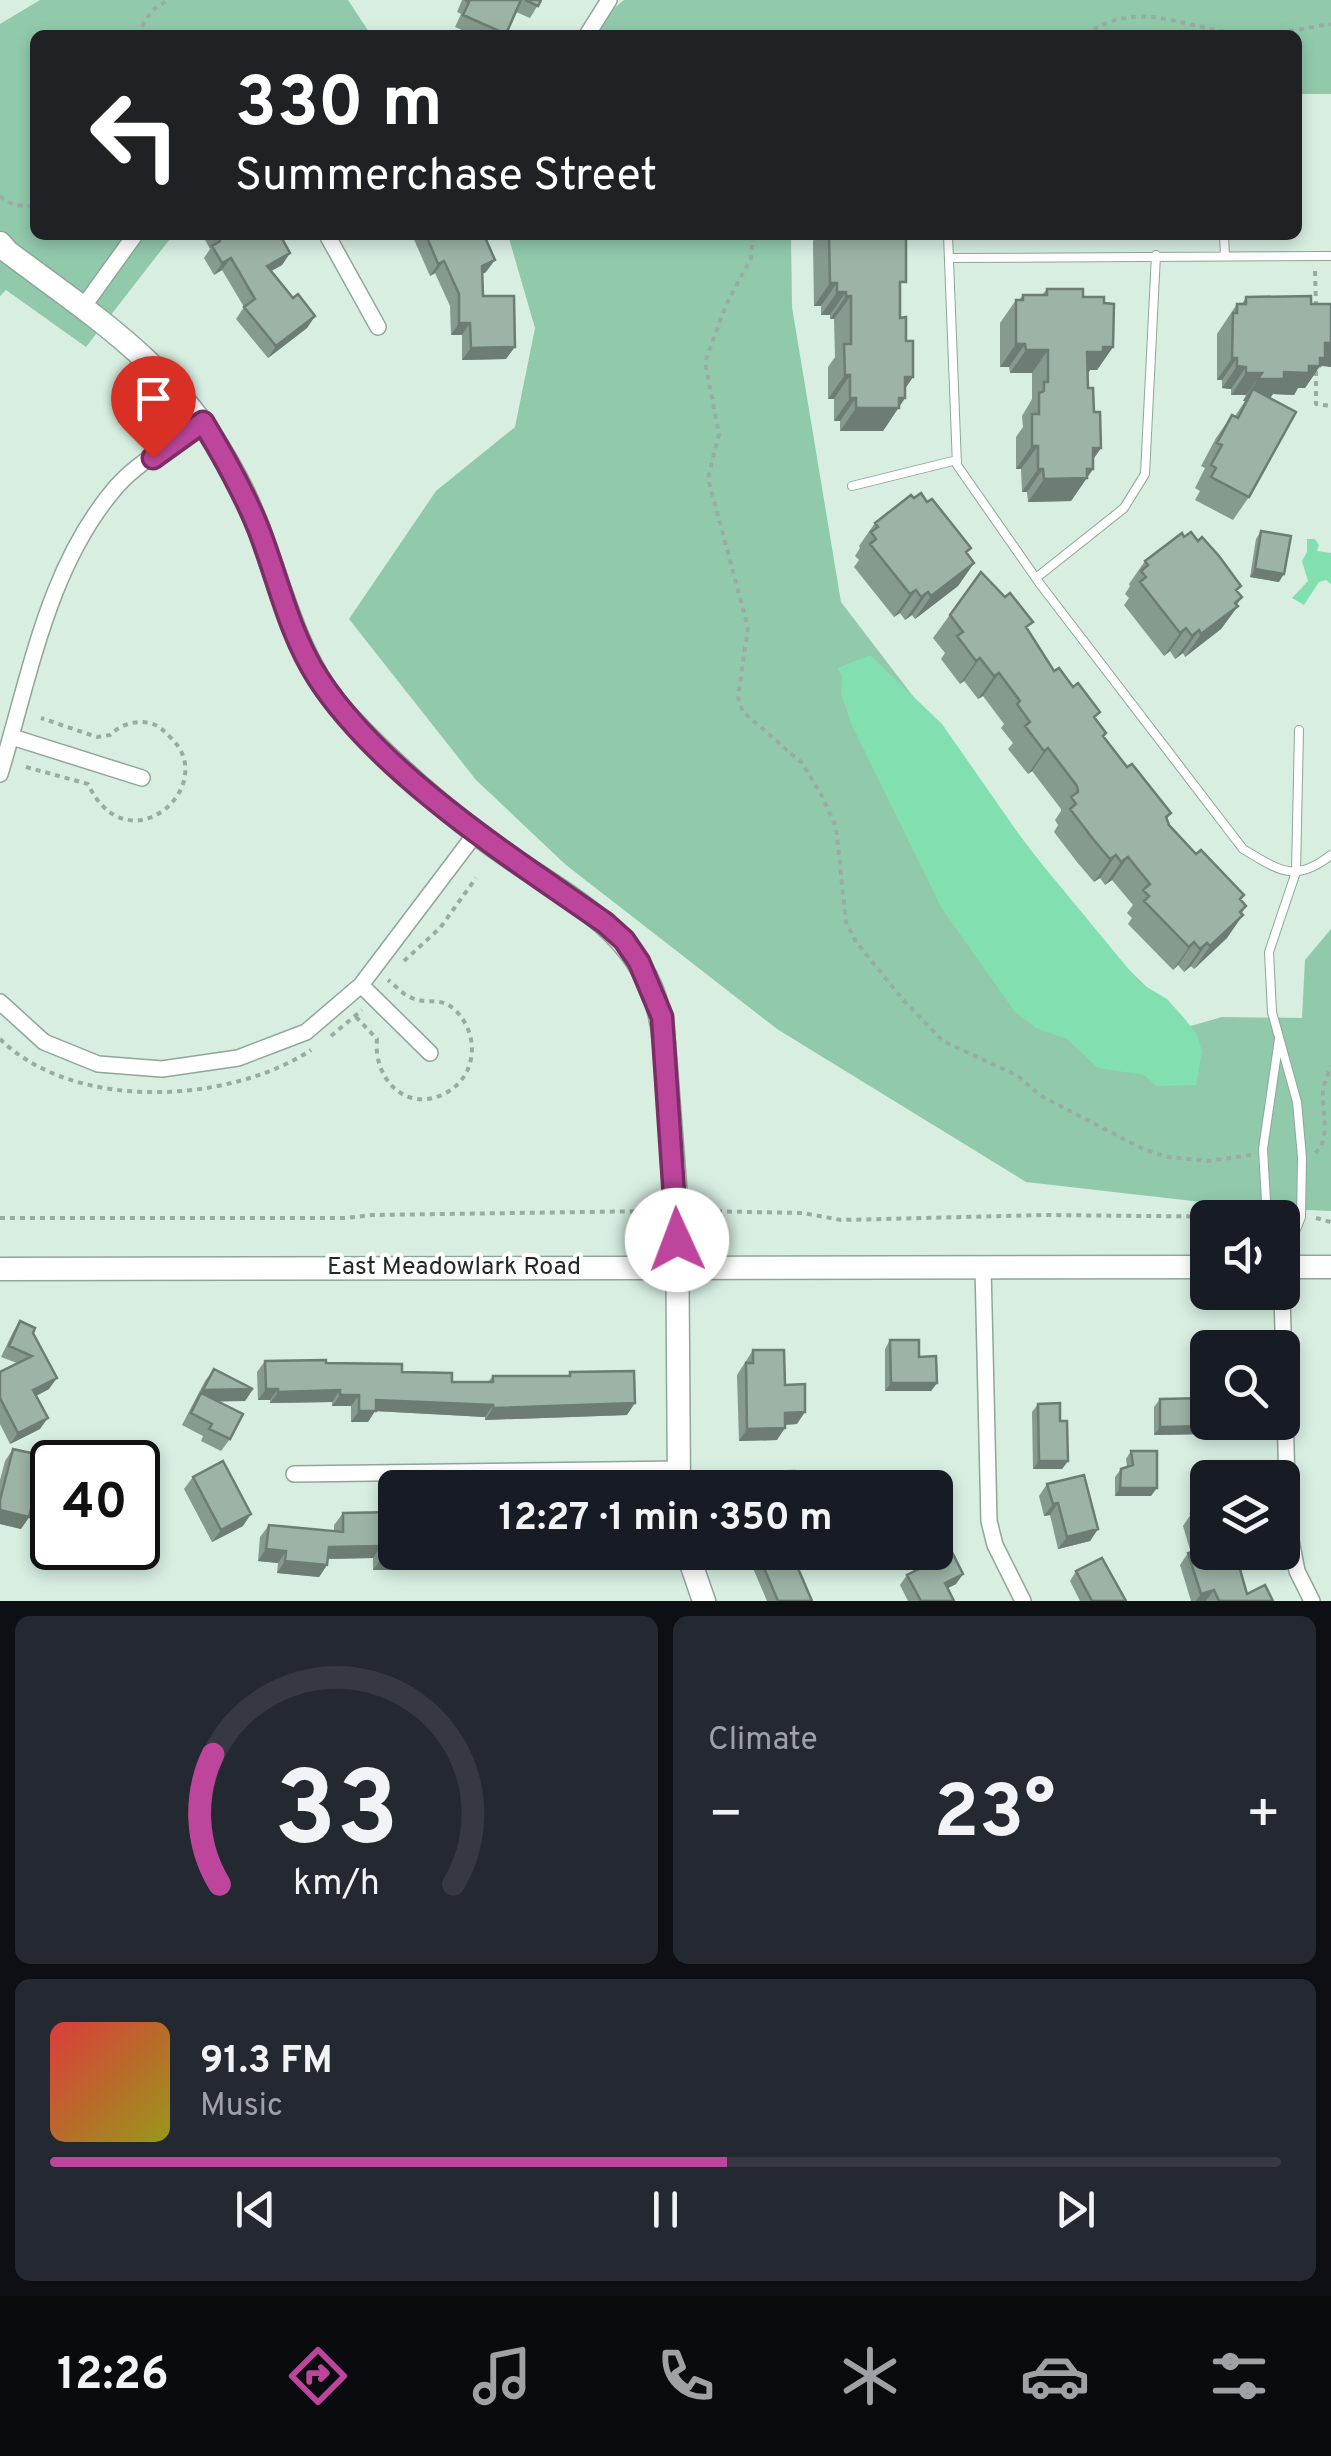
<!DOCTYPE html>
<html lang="en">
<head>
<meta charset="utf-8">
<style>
  :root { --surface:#171b24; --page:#242831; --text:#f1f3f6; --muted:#9ea1a6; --line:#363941; --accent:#bd469c }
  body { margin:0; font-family:Overpass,sans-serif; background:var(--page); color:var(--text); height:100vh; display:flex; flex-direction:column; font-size:38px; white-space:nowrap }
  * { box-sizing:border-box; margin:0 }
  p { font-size:32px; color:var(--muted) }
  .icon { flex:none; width:55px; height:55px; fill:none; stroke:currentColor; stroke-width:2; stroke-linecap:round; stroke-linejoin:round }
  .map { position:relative; height:1601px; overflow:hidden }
  .details { display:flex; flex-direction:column; gap:15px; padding:15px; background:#0d0f14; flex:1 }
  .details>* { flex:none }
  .top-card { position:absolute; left:30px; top:30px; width:1272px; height:210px; border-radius:15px; box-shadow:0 5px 15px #0003; background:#202124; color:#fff; overflow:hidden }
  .tools { position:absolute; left:1190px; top:1200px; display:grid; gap:20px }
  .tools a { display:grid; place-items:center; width:110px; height:110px; border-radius:15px; background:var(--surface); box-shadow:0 5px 15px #0003; font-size:50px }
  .speed { position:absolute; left:30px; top:1440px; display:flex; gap:20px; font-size:50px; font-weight:700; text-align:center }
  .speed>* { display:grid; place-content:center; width:130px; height:130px; border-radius:50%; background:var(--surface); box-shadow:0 5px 15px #0003; line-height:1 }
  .speed .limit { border:5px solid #111; border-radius:15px; background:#fff; color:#111 }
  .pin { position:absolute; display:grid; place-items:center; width:85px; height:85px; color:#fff; margin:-102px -42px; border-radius:50% 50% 50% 0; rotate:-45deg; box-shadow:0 0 10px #0007 }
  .pin .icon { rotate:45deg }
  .me { position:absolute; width:110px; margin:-55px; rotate:358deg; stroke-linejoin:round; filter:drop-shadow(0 0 8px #0008) }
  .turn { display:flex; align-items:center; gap:35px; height:210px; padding:0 40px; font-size:45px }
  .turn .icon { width:130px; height:130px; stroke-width:2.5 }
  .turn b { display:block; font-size:70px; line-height:85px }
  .big { font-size:75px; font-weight:700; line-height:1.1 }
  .details .widget { flex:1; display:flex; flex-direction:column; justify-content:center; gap:15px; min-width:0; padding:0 35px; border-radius:15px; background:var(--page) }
  .details .dial { align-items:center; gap:0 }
  .dial svg { height:260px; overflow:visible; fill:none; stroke:var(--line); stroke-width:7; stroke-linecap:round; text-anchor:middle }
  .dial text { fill:var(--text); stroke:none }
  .song { display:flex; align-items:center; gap:30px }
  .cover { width:120px; height:120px; border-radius:15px; background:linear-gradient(135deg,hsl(0 70% 55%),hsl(60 70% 35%)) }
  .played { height:10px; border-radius:5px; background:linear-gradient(90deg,var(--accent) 55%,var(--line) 55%) }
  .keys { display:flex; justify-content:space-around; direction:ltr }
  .heat { display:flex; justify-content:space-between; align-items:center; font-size:55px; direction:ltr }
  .details .tiles { flex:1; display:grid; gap:15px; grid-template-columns:1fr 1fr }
  .widget:last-child { grid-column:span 2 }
  .trip { position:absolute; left:378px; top:1470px; width:575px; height:100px; border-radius:15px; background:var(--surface); box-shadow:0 5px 15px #0003; font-weight:700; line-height:100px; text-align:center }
  .tab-bar { display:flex; height:160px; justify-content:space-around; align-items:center; background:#090b0e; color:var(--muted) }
  .tab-bar .icon { width:70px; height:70px }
  .tab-bar .active { color:var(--accent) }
  .tab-bar b { font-size:45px; color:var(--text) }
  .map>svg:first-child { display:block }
</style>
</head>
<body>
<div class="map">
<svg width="1331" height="1601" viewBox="0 0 1331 1601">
  <rect width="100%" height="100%" fill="#d7eee1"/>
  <!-- green -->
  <path fill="#91c9ab" d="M40 0H348L371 35H35V235H173L86 347 6 290 0 296V24Z
    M624 0H1331V94H1298V35H582Z
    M508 235H791L792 307 841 602 1101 942 1187 1027 1222 1017 1302 1018 1305 960 1331 929V1211L1254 1208 1026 1182 777 1029 566 865 476 780 349 619 436 491 515 427 535 328Z"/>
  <!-- water -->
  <path fill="#82e0b0" d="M1307 539H1315L1319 545 1317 551 1331 553V584L1326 580 1319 582 1304 605 1292 598 1308 581 1302 561 1307 552Z
    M870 655 942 724 1027 846 1140 983 1167 999 1184 1018 1196 1033 1202 1051 1196 1085 1157 1086 1144 1075 1098 1068 1067 1039 1036 1028 1015 1012 941 907 851 723 841 693 842 677 838 668Z"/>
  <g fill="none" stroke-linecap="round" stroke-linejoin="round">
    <!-- lane casing -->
    <g stroke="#8fa699" stroke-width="10">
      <path id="lane" d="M948 235 957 465 1040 584 1243 849C1279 870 1294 884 1331 855
        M1224 235 1225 256
        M949 258 1331 256
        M852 486 957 460
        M1036 578 1124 508 1145 474 1156 255
        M1267 1218 1263 1149 1279 1039
        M1282 1265 1301 1217 1302 1157 1297 1102 1272 1012 1269 952 1296 872 1299 730"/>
    </g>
    <!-- street casing -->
    <g stroke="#8fa699" stroke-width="18">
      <path id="street" d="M587 35 609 0
        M327 235 378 327
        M83 307 135 235
        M12 737 142 778
        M0 774C30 676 48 565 117 486 140 460 176 442 203 422
        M361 985 430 1053
        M0 1002 44 1042 98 1064 162 1069 238 1058 306 1032 361 985 476 833
        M983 1267 989 1521 995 1545 1023 1601
        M1282 1292 1288 1525 1297 1571 1312 1601
        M294 1474 679 1469"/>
    </g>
    <!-- secondary casing -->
    <g stroke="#8fa699" stroke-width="25">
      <path id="secondary" d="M0 243 8 252C102 322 179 370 236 478 278 556 285 650 347 716 386 758 431 798 476 833 557 897 655 925 664 1043L677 1211 679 1488
        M1282 1267H1331
        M0 1269 1208 1267
        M687 1552 704 1601"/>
    </g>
    <!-- path -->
    <path stroke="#9aaca1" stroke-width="4" stroke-dasharray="5 5" stroke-linecap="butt" d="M137 35 151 11 168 0
      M1085 35C1134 0 1176 24 1231 33 1262 38 1300 29 1331 24
      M0 196C8 205 24 207 35 206
      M753 235 751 258 726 305 705 362 719 434 708 478 748 628 738 697 743 712 802 763 821 794 836 827 846 922 856 942 904 1001 943 1041 1018 1076 1041 1096 1143 1149 1168 1157 1208 1161 1251 1155
      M1315 271 1316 306
      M1316 371V404L1331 406
      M26 767 88 784C128 869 221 785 171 738 165 732 161 727 153 724 138 719 121 724 110 735L97 737 41 718
      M404 961 440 928 476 878
      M356 1017 377 1039C373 1078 405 1113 444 1094 478 1077 480 1034 455 1010 441 996 428 1005 412 998 403 995 395 985 388 980
      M331 1036 362 1010
      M0 1039C74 1112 229 1104 311 1050
      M1315 1153C1331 1139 1322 1112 1323 1091 1324 1083 1328 1074 1331 1066
      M697 1211 803 1213 841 1220 1046 1215 1252 1217
      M0 1218H346L372 1215 658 1211
      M1316 1218 1331 1222"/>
    <!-- lane -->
    <use href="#lane" stroke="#fff" stroke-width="8"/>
    <!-- street -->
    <use href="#street" stroke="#fff" stroke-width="15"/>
    <!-- secondary -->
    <use href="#secondary" stroke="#fff" stroke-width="22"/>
  </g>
  <!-- wall -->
  <path fill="#869a8e" d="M462 0H541L530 18 516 12 505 35H473L455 27 461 14 457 12Z
    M206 235H280L290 253 282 265 271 271 293 298 315 316 307 328 268 358 236 319 244 307 222 270 214 275 204 258 210 249 204 238Z
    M380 235H484L486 272 482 274 483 296 506 359 462 360V335H451L450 306 435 273 430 276 412 235 381 240Z
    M817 235H906L900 291V318L913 377 905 389V398L883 431H840V421H834V399H828V367L835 357 834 319H830V315H821V306H814L813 241Z
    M1047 289 1104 303 1113 347 1097 370H1090L1088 374V388L1101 448 1093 459V469L1071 501 1028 502 1027 492H1022L1021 469H1016V437L1023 427 1022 416 1032 399V373H1010L1009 367H1000V323L1016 300H1019L1023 295H1042Z
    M1246 297 1311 304 1331 367 1320 366 1305 388H1298L1294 395 1273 394 1270 398 1249 497 1233 520 1195 500 1200 491 1195 488 1205 468 1201 466 1216 438 1232 415 1235 416 1245 401H1243L1246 395H1231V389L1222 388V380H1217V334L1237 304H1242Z
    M914 498 927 502 971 548 967 553 974 563 958 586 915 619 912 615 905 620 900 613 894 617 854 567 859 560 855 556 860 548 859 546 875 523Z
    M1261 531 1279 582 1250 577 1256 539Z
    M1145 561 1237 591 1242 597 1236 605 1238 606 1221 629 1185 657 1183 653 1175 659 1170 651 1164 656 1124 605 1129 598 1125 594 1130 586 1129 584Z
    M981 572 1027 629 1054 671 1100 712 1095 718 1106 733 1104 737 1127 767 1171 813 1167 819 1169 825 1246 906 1227 938 1194 969 1191 966 1184 972 1178 965 1173 970 1128 924 1132 918 1127 913 1133 905 1112 880 1105 885 1100 878 1094 882 1077 862 1054 832 1058 825 1055 820 1061 811V809L1032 771 1028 774 1008 749 1013 743 1001 728 1004 724 983 696 978 699 964 681 960 684 941 659 945 653 933 638Z
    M20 1321 33 1333 49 1389 36 1396 40 1429 10 1444 0 1424V1372L17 1363 1 1357 13 1332Z
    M890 1340 919 1357 937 1383 931 1391H885V1349Z
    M753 1350 785 1385 797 1424 785 1425 777 1440 739 1441 737 1375Z
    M265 1361 326 1363 402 1372 452 1382H488L493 1376H568L570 1372 627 1415 485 1420V1417L375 1411 368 1422H351V1406H332V1402L270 1403V1400H258L257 1372Z
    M214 1369 253 1389 245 1401H217L230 1439 221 1451 201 1441 203 1436 182 1425 205 1381Z
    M1160 1399 1214 1426 1208 1434 1154 1435V1407Z
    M1038 1404 1060 1421 1068 1461 1062 1469H1033L1032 1412Z
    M13 1449 35 1477 29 1517 21 1529 0 1524V1480L5 1461Z
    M1131 1451 1151 1496H1115V1477L1121 1469 1127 1467 1126 1459Z
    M761 1472 795 1488H753V1484Z
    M193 1477 243 1526 212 1542 184 1489Z
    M1047 1484 1098 1529 1090 1541 1058 1549 1050 1515 1044 1516 1039 1496Z
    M343 1513 395 1552H627L620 1562 560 1563V1558L456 1555 449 1566H431V1553L405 1554V1558L396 1570H373V1558L328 1559 327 1565 319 1577 277 1573 278 1563 258 1561 260 1537 269 1525 334 1531V1525Z
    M1191 1514 1242 1570 1240 1571 1247 1594 1273 1601H1191L1180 1565 1188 1553H1191L1183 1526Z
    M759 1556 812 1601H767L752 1566Z
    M1076 1571 1126 1601H1080L1070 1581Z
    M963 1574 956 1584 948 1588 954 1601H908L900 1585 907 1575Z"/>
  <!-- shaded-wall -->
  <path fill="#6d7d74" d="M384 235H412L381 240Z
    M290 253 282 265 259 278 267 266Z
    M231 258 222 270 214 275 222 263Z
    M495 260 486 272 473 278 482 266Z
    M444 261 435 273 430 276 438 264Z
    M830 283H837L821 306H814Z
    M837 292H846L830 315H821Z
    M846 296H851L834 319H830Z
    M315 316 307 328 268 358 276 346Z
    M459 323H470L462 335H451Z
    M1325 343H1331V367L1319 365 1320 366 1305 388H1298L1294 395 1273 394 1268 401 1253 389 1245 401H1243L1258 379Z
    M1016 344H1025L1009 367H1000Z
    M515 347 506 359 462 360 471 348Z
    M1103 347H1113L1097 370H1090L1087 375V352Z
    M1026 350H1048L1032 373H1010Z
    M1232 358H1237L1222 380H1217Z
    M1237 366 1246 367 1231 389 1222 388Z
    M1246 373H1262L1246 395H1231Z
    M845 375H850L834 399H828Z
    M905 377H913L897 400Z
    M850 398H856L840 421H834Z
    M899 398H905L883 431H840L856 408Z
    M1032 446H1038L1021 469H1016Z
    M1093 448H1101L1085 471Z
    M1038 469H1043L1027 492H1022Z
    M1087 469H1093L1071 501 1028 502 1044 479Z
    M974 563 958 586 915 619 931 596Z
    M1255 569 1284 574 1279 582 1250 577Z
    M916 590 900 613 894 617 910 594Z
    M928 592 912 615 905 620 921 597Z
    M1242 597 1233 610 1238 606 1221 629 1185 657 1201 634Z
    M1186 628 1170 651 1164 656 1180 633Z
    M1199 630 1183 653 1175 659 1192 636Z
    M980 658 964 681 960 684 976 661Z
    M999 673 983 696 978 699 994 676Z
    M1048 748 1032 771 1028 774 1044 751Z
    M1116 855 1100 878 1094 882 1110 859Z
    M1128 857 1112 880 1105 885 1121 862Z
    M1246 906 1232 925 1243 915 1227 938 1194 969 1210 946Z
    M1194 942 1178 965 1173 970 1189 947Z
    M1207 943 1191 966 1184 972 1200 949Z
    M57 1378 49 1389 26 1401 33 1390Z
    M891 1383H937L931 1391H885Z
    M253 1389 245 1401 197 1402 201 1393 194 1402 203 1390Z
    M266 1389H278L270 1400H258Z
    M340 1390 332 1402 270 1403 278 1392Z
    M340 1395H359L351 1406H332Z
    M376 1400 493 1405 485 1417 375 1411 368 1422H351L359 1411Z
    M635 1403 627 1415 485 1420 493 1408Z
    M805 1412 797 1424 776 1425 785 1413Z
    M48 1418 40 1429 10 1444 18 1433Z
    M1214 1426 1208 1434 1154 1435 1160 1427Z
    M785 1428 777 1440 739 1441 747 1429Z
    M1039 1461H1068L1062 1469H1033Z
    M1120 1488H1157L1151 1496H1115Z
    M1058 1503 1050 1515 1044 1516 1053 1504Z
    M0 1510 29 1517 21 1529 0 1524Z
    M251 1514 243 1526 212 1542 221 1530Z
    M1098 1529 1090 1541 1058 1549 1067 1537Z
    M944 1534 938 1543H935V1535Z
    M381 1546 373 1558 321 1559 329 1547Z
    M266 1549 286 1551 278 1563 258 1561Z
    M450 1552H564L560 1558 456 1555 449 1566H431L440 1554Z
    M568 1552H627L620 1562 560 1563Z
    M382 1558H405L396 1570H373Z
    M1251 1558 1242 1570 1229 1574 1238 1562Z
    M285 1561 327 1565 319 1577 277 1573Z
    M963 1574 956 1584 938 1593 945 1583Z
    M1214 1590 1206 1601H1196L1201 1594Z"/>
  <!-- building -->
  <path fill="#9cb3a5" stroke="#6d7d74" stroke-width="2.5" d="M465 0H521L506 34 463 15 469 2Z
    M525 0H541L538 6Z
    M217 235H280L290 253 267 266 293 298 298 294 315 316 276 346 244 307 255 299 231 258 222 263 212 246 220 241Z
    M426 235H484L495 260 482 266 483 296H514L515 347 471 348 470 323H459V294L444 261 438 264Z
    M829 235H906V282H900V318L906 317V341H913V377H905V398H899V408H856V398H850V375H845L844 344H851V296H846V292H837V283H830Z
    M1047 289H1083V297H1104V303L1114 304 1113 347H1103V352H1087L1088 388H1093L1094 412H1100L1101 448H1093V469H1087V478L1044 479 1043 469H1038V446H1032V414H1039V393L1044 391V382H1048V350H1026L1025 344H1016V300H1023V295H1047Z
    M1311 296V304H1331V343H1325V358H1320V366H1309V373L1284 372V379H1258L1262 373H1246V367L1237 366V358H1232L1233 313H1237V304H1246V297Z
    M1253 389 1296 412 1249 497 1211 477 1216 468 1211 465 1222 445 1217 443 1232 415 1238 418Z
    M921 493 927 502 932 499 948 519 971 548 966 552 974 563 931 596 928 592 921 597 916 590 910 594 870 544 876 539 871 532 878 527 875 523 911 495 914 498Z
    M1261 531 1291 536 1284 574 1255 569Z
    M1191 532 1198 541 1202 537 1219 556 1241 586 1236 590 1242 597 1235 603 1238 606 1201 634 1199 630 1192 636 1186 628 1180 633 1140 582 1146 577 1141 571 1148 565 1145 561 1182 533 1184 537Z
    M981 572 1005 597 1010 593 1033 622 1026 627 1054 671 1059 668 1073 687 1078 683 1100 712 1094 717 1106 733 1103 736 1127 767 1132 764 1171 813 1166 817 1169 825 1196 854 1201 850 1244 895 1240 899 1246 906 1240 912 1243 915 1210 946 1207 943 1200 949 1194 942 1189 947 1144 901 1149 896 1143 890 1150 884 1128 857 1121 862 1116 855 1110 859 1093 839 1070 809 1076 804 1071 797 1078 792 1077 786 1048 748 1044 751 1025 726 1030 722 1017 704 1020 701 999 673 994 676 980 658 976 661 957 636 963 632 950 615Z
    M20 1321 35 1328 33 1333 57 1378 33 1390 48 1418 18 1433 0 1398V1372L32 1356 9 1346Z
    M890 1340H919V1357L936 1356 937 1383H891Z
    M753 1350H784L785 1385 805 1384V1412L785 1413V1428L747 1429 746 1363H753Z
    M326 1360V1363L402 1364V1372L452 1373V1382H493V1376H570V1372L634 1371 635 1403 493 1408V1405L376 1400V1411H359V1395H340V1390L278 1392V1389H266L265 1361Z
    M214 1369 253 1389 203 1390Z
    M201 1393 243 1414 230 1439 209 1429 212 1424 191 1413Z
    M1208 1398V1422H1213L1214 1426 1160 1427V1399Z
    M1060 1403V1421H1067L1068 1461H1039L1038 1404Z
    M13 1449 40 1455 35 1477 39 1478 29 1517 0 1510V1500Z
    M1131 1451H1157V1488H1120L1121 1469 1133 1465Z
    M223 1461 251 1514 221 1530 193 1477Z
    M794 1471 795 1488H761V1472Z
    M1084 1475 1098 1529 1067 1537 1058 1503 1053 1504 1047 1484Z
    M938 1478 944 1534 935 1535V1488H916L915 1480Z
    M1208 1509V1552H1249L1251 1558 1238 1562 1247 1594 1265 1585 1273 1601H1219L1214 1590 1201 1594 1188 1553 1202 1549 1191 1514Z
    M395 1512V1552H405V1558H382L381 1546 329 1547 327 1565 285 1561 286 1551 266 1549 269 1525 343 1532V1513Z
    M766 1552H791L812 1601H778L759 1556Z
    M952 1552 963 1574 945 1583 954 1601H921L907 1575Z
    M1102 1558 1126 1601H1092L1076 1571Z"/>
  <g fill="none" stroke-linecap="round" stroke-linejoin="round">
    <!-- route casing -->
    <g stroke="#7b2e65" stroke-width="25">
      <path id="route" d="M153 458 203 422C224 457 244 492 259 530 278 579 289 633 318 678 381 775 511 857 605 923L624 940 639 962 662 1017 677 1240"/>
    </g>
    <!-- route -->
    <use href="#route" stroke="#bd469c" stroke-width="18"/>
  </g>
  <g text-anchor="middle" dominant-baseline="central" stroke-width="8" stroke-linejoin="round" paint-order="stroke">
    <!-- street labels -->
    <g font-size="25" fill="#212a25" stroke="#fff">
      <text x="454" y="1268">East Meadowlark Road</text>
    </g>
  </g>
</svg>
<div class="tools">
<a><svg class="icon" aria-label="sound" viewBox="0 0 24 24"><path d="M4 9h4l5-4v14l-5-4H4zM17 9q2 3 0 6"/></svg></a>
<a><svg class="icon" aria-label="search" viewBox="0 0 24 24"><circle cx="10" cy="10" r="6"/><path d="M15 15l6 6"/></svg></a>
<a><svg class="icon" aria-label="layers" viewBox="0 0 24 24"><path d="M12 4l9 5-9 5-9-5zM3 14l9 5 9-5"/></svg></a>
</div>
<div class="speed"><div class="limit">40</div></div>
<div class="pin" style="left:153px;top:458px;background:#d93025"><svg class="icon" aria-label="arrive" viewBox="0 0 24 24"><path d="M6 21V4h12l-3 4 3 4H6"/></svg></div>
<svg class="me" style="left:677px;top:1240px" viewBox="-20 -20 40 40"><circle r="19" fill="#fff"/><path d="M0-13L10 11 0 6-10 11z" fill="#bd469c"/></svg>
<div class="trip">12:27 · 1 min · 350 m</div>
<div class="top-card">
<div class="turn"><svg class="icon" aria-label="left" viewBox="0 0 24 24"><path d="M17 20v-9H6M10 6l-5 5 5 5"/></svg><div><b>330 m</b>Summerchase Street</div></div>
</div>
</div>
<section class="details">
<div class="tiles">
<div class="widget dial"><svg viewBox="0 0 100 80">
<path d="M14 69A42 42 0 1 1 86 69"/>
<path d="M14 69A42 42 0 0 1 12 29" stroke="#bd469c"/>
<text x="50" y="56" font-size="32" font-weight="700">33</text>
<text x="50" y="72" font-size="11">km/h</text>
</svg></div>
<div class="widget"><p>Climate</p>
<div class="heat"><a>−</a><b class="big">23°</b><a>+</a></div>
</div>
<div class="widget">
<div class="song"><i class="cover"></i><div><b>91.3 FM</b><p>Music</p></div></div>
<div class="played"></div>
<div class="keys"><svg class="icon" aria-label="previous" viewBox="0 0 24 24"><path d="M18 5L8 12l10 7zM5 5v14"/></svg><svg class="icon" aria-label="pause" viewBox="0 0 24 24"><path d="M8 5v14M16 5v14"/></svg><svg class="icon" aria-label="next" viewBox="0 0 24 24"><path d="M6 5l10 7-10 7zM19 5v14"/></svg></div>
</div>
</div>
</section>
<nav class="tab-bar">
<b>12:26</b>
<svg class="icon active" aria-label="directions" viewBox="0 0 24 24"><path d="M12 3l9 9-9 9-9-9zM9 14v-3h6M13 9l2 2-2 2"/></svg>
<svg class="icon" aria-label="music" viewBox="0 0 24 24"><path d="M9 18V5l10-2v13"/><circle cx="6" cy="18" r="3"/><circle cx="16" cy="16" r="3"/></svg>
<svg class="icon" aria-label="phone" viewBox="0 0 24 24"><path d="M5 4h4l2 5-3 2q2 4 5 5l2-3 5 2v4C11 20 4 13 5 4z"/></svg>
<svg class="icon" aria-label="climate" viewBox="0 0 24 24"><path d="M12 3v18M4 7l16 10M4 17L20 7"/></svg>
<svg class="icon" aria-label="car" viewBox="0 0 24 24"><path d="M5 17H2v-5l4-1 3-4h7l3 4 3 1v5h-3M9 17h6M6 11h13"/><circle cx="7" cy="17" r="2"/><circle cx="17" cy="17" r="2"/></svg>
<svg class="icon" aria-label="filters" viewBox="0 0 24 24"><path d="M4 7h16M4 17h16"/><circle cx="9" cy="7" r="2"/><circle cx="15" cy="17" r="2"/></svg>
</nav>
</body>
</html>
